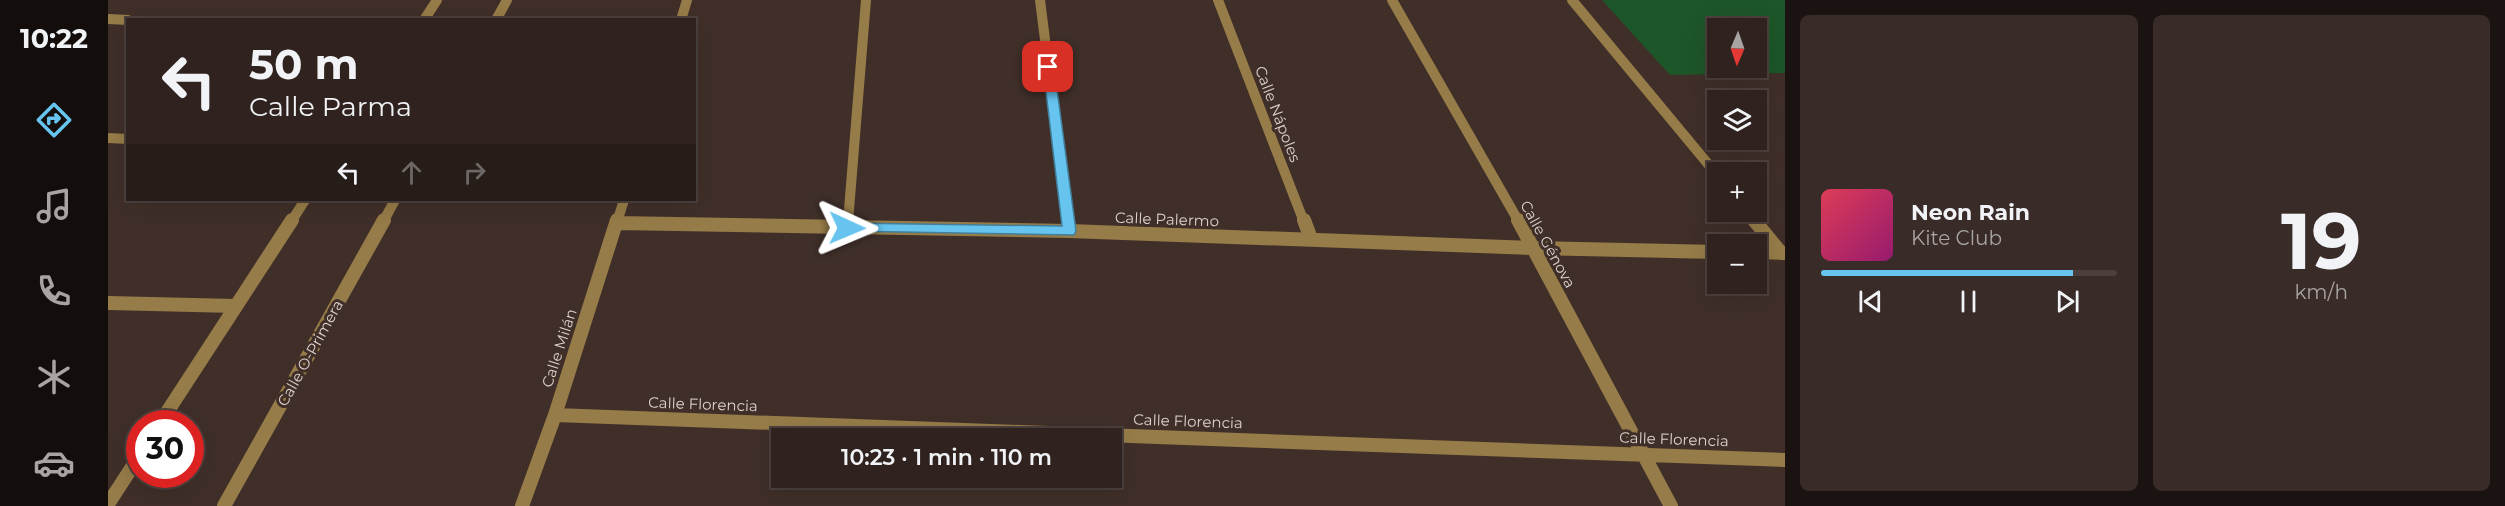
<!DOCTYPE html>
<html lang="es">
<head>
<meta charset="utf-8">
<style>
  :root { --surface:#30231f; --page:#382b28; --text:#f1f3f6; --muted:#a8a4a4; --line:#4b403d; --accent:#66c4ef }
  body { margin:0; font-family:Montserrat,sans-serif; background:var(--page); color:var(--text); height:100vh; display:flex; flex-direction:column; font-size:22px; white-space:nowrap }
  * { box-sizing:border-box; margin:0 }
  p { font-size:20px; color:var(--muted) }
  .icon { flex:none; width:33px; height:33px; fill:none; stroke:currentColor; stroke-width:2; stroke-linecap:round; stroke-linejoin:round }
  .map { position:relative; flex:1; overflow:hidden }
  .panel { display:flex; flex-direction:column; gap:15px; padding:15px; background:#1a1311; width:720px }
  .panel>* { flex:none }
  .guide { position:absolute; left:18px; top:18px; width:570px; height:183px; border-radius:0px; box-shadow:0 6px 24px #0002,0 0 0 2px var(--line); background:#30231f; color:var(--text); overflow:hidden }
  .needle { width:39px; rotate:182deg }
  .buttons { position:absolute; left:1599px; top:18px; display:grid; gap:12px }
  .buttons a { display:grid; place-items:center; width:60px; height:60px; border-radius:0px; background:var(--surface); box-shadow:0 6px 24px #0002,0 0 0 2px var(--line); font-size:30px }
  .speed { position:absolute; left:18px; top:410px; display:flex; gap:12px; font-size:30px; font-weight:700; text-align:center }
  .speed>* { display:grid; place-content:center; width:78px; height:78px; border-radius:50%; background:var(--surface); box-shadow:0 6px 24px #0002,0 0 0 2px var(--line); line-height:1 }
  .speed .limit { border:9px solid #d22; background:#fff; color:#111 }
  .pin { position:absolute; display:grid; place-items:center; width:51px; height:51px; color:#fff; margin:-26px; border-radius:12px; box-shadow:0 3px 9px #0006 }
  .me { position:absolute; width:66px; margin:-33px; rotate:91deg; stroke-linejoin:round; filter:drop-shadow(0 0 4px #0008) }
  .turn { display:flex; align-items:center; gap:21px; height:126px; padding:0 24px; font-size:27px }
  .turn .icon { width:78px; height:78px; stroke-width:2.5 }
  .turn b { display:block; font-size:42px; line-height:51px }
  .lanes { display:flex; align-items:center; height:57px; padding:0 24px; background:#0003; justify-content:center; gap:30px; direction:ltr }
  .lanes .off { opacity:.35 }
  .panel .widget { flex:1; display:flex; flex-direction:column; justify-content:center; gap:9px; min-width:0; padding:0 21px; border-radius:9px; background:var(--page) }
  .panel .dial { align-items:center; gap:0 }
  .dial b { font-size:78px; line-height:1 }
  .song { display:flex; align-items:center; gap:18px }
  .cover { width:72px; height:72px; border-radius:9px; background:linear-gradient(135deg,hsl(350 70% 55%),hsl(320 70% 35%)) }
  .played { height:6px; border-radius:3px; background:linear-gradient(90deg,var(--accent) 85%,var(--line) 85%) }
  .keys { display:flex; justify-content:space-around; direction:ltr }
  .panel .tiles { flex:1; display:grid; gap:15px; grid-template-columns:repeat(2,1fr) }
  .trip { position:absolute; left:663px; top:428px; width:351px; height:60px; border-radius:0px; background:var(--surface); box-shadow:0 6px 24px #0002,0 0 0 2px var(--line); font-weight:600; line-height:60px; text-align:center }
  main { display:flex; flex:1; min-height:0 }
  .tab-bar { display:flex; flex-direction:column; width:108px; justify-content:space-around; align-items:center; background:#130e0c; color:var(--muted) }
  .tab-bar .icon { width:42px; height:42px }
  .tab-bar .active { color:var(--accent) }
  .tab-bar b { font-size:27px; color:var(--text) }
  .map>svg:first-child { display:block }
</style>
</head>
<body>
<main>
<nav class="tab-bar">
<b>10:22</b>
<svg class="icon active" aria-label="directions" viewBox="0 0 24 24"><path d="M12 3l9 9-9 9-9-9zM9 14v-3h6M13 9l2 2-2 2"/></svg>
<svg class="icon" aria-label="music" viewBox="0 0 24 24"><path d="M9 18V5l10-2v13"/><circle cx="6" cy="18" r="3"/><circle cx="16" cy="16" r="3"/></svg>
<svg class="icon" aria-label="phone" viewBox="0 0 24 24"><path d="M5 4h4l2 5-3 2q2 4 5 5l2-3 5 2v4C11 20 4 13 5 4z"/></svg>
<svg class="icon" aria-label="climate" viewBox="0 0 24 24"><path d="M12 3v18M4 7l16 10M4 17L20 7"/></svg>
<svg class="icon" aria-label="car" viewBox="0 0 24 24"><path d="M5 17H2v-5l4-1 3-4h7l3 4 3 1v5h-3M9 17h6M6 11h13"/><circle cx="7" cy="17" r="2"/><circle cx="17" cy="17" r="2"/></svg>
</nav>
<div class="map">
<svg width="1677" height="506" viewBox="0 0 1677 506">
  <rect width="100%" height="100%" fill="#402f29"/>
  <!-- green -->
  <path fill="#1d5628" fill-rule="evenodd" d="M1494 0H1677V73L1562 75ZM1610 28H1648V68H1610Z"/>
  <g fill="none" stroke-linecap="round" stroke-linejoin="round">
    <!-- minor-far1 -->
    <path stroke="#967c48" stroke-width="10" d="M932 0 960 222
      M1110 0 1196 222
      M1284 0 1411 222
      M1464 0 1610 176
      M0 19 20 20
      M573 20 579 0
      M0 138 20 139
      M1639 212 1647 222
      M509 222 516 200
      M740 222 758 0"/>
    <!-- minor -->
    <path stroke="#967c48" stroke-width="14" d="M960 220 961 231
      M1196 220 1203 239
      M1410 220 1563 506
      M1646 220 1673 253
      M508 223 961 231 1426 248 1610 252
      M739 228 740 220
      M1648 252 1676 253
      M0 303 128 306
      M447 415 1677 460
      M414 506 447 415 509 220"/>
    <!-- tertiary-far1 -->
    <path stroke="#967c48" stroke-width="10" d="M316 20 329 0
      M388 20 399 0
      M183 222 197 200
      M275 222 287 200"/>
    <!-- tertiary -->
    <path stroke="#967c48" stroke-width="14" d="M52 423 184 220
      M0 504 32 455
      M116 506 276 220"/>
  </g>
  <!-- route -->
  <path fill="#66c4ef" stroke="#427f9b" stroke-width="1.5" d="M940 64 946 67 968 231 966 235 735 231 733 228 735 224 739 223 954 226 935 67Z"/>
  <g text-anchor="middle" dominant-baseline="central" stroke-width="6" stroke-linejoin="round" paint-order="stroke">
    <!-- street labels -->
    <g font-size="15" fill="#dbd0cc" stroke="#402f29">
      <text transform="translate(1170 114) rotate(69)">Calle Nápoles</text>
      <text transform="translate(1059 219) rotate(2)">Calle Palermo</text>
      <text transform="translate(1440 244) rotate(61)">Calle Génova</text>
      <text transform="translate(451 348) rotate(-72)">Calle Milán</text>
      <text transform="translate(202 353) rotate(-61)">Calle O-Primera</text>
      <text transform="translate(595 404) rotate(2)">Calle Florencia</text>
      <text transform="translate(1080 421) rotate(2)">Calle Florencia</text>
      <text transform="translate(1566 439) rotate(2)">Calle Florencia</text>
    </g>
  </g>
</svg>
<div class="buttons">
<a><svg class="needle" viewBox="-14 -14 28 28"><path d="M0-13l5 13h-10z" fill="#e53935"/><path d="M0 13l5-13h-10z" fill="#a8a4a4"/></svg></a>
<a><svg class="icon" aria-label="layers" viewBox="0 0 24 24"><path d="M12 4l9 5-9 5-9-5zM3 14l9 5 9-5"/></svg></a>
<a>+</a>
<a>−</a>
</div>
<div class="speed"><div class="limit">30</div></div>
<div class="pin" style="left:940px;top:67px;background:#d93025"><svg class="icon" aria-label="arrive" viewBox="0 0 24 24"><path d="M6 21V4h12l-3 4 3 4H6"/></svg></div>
<svg class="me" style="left:739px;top:228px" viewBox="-20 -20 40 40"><path d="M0-17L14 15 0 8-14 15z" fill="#66c4ef" stroke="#fff" stroke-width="4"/></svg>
<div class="trip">10:23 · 1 min · 110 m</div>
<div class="guide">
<div class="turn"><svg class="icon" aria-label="left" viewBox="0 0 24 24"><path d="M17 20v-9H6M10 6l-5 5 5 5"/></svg><div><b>50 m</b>Calle Parma</div></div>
<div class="lanes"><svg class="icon" aria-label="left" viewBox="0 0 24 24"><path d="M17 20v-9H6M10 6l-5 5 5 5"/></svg><svg class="icon off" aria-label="ahead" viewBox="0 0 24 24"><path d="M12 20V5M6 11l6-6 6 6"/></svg><svg class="icon off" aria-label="right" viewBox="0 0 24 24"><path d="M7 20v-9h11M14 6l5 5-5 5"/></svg></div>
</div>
</div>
<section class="panel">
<div class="tiles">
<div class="widget">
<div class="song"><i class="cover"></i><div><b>Neon Rain</b><p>Kite Club</p></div></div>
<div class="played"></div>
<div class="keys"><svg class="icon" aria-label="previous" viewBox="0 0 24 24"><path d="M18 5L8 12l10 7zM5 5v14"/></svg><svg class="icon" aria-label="pause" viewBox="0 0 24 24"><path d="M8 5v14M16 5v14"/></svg><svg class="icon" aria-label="next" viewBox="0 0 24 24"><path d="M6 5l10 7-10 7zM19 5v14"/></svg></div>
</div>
<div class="widget dial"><b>19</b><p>km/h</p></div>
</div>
</section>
</main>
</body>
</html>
